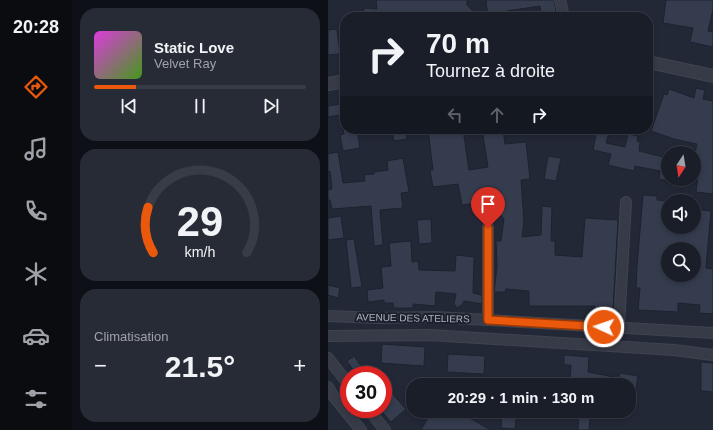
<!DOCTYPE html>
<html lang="fr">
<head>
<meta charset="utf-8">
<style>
  :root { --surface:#1a1e29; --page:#272b35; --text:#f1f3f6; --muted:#9fa2a8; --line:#383c46; --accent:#ea580c }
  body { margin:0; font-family:Helvetica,sans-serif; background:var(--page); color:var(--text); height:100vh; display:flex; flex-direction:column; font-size:15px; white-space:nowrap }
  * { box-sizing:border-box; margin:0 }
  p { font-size:13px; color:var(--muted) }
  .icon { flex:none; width:22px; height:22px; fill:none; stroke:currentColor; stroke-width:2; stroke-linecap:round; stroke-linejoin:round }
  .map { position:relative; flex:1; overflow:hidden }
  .drawer { display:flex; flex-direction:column; gap:8px; padding:8px; background:#0e1017; width:256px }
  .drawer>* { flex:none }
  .top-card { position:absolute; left:12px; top:12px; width:313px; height:122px; border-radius:16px; box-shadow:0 2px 6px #0003,0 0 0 1px var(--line); background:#1a1e29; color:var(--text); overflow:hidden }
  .needle { width:26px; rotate:192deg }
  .fabs { position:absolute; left:333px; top:146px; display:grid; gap:8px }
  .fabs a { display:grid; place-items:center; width:40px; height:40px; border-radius:50%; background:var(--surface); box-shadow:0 2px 6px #0003,0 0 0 1px var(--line); font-size:20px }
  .speed { position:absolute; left:12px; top:366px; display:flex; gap:8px; font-size:20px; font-weight:700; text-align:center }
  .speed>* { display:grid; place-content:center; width:52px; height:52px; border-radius:50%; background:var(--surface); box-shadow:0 2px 6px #0003,0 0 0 1px var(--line); line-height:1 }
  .speed .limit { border:6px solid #d22; background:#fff; color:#111 }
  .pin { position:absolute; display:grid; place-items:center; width:34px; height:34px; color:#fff; margin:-41px -17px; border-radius:50% 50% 50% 0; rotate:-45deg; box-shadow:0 0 4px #0007 }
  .pin .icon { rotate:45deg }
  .me { position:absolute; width:44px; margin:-22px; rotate:273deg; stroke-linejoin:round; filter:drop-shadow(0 0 3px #0008) }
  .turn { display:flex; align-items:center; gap:14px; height:84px; padding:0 20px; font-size:18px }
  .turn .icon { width:52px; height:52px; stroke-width:2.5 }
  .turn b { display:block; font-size:28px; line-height:34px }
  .lanes { display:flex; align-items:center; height:38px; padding:0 20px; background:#0003; justify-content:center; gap:20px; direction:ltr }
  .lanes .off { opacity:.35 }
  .big { font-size:30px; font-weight:600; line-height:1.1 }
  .drawer .tile { flex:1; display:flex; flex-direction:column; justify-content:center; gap:6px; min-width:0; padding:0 14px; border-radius:16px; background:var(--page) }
  .drawer .dial { align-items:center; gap:0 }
  .dial svg { height:104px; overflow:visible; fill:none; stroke:var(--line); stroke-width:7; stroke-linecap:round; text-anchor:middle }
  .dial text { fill:var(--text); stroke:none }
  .song { display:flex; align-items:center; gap:12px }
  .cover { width:48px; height:48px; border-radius:6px; background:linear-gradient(135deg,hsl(300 70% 55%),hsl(100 70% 35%)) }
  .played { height:4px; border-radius:2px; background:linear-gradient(90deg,var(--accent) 20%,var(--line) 20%) }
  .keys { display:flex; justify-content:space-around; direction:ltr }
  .heat { display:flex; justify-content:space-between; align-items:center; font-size:22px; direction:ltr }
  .trip { position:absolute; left:78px; top:378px; width:230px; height:40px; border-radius:16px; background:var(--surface); box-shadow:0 2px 6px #0003,0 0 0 1px var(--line); font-weight:600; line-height:40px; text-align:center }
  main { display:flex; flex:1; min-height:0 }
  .dock { display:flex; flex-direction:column; width:72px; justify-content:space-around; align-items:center; background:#0a0c10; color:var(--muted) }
  .dock .icon { width:28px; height:28px }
  .dock .active { color:var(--accent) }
  .dock b { font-size:18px; color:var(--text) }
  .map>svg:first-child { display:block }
</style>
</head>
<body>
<main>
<nav class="dock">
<b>20:28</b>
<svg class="icon active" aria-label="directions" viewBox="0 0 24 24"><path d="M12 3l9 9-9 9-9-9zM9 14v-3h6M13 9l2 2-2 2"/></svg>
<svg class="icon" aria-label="music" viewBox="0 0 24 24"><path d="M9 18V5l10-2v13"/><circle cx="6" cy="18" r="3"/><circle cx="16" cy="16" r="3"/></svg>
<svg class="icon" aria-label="phone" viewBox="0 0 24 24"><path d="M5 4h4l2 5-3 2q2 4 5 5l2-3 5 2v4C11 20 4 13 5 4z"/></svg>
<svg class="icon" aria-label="climate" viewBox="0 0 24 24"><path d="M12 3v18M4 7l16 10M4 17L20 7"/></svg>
<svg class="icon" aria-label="car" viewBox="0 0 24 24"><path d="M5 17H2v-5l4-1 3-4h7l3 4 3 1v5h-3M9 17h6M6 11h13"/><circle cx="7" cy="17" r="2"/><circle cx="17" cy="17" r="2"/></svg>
<svg class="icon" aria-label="filters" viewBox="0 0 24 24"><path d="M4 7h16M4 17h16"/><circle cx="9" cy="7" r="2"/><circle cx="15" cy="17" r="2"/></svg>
</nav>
<section class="drawer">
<div class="tile">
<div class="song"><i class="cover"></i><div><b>Static Love</b><p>Velvet Ray</p></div></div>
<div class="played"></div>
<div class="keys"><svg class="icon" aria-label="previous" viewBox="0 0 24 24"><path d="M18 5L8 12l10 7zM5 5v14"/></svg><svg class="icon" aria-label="pause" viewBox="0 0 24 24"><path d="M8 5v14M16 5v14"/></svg><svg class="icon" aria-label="next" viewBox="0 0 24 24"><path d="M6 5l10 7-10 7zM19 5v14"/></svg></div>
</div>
<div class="tile dial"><svg viewBox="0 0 100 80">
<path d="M14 69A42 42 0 1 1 86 69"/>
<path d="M14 69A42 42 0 0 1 10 34" stroke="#ea580c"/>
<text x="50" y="56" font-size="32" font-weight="700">29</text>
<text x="50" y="72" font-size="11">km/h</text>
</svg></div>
<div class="tile"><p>Climatisation</p>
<div class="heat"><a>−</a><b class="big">21.5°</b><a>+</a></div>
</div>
</section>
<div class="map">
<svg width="385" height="430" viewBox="0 0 385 430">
  <rect width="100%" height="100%" fill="#232837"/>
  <!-- building -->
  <path fill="#353c4e" stroke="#1d222e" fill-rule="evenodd" d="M48 0H139V5L151 17H35L36 8 49 9Z
    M158 0H226L229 17H213L212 6 179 11V14L160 17Z
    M338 0H385V10L380 31 385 32V47L362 42 365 28 335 23Z
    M9 29 12 54 0 55V30Z
    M368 88 377 90 375 99 385 101V194L368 192 372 159 366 158 369 144 346 139 323 131 336 94 339 95 341 89 366 98Z
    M17 103V114L0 117V106Z
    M15 129H29L32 148 15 151 12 135 16 134Z
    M64 129H77L79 139 66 141Z
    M100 129H135L141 170 160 167 154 129H175L177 144 198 142 202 179 193 180 196 221 194 237 213 235 214 206 224 207 223 241H227V255L254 257 257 218 290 220 285 310 266 309 267 306H201V291L178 289 177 292H166L169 267 168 241H173L176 218H174V216H157V202L134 205 130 184 105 187 102 170H105Z
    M269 130 281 133 278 143 297 147 300 134 310 136 309 141 312 142 311 151 335 157V154H340V181L331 179 332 171 307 166 306 171 280 165 283 154 265 150Z
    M10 152 15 183 37 181 36 175 46 174V172L60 170 59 161 75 158 81 192 73 193 75 208 52 210 55 245 46 246 43 206 4 209 2 200H0V190L4 189 2 171 0 172V154Z
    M220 156 233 158 228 181 216 179Z
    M315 195 329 196V200L340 201V227H366V209L383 211 378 268 385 269V314L371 313 372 305 350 303V312L310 310 312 288H308L309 266ZM340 249H366V275H340V272H339Z
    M13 216 16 238 0 240V218Z
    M103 219 104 243 91 244 89 220Z
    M26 239 34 287 23 288 18 240Z
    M83 241 84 262 90 261 91 270 127 271 128 255 146 257 145 293 154 295V304L136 301 134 305 129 308 126 304 128 294 108 292 107 306 85 304V308H66L65 303H56V300L40 302 39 290 55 288 53 267 63 266 61 243Z
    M0 285 12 288 10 298 0 295Z
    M54 344 97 347 96 366 53 363Z
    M120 354 157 356 156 374 119 372Z
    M236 355 261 357 260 372 291 378 292 373 310 376 306 403H301V385H264L265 384 242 383 243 365H236Z
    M26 356 34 367 40 363 48 375H24L27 373 19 361Z
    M373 362 385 363V392L373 391Z
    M55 383 78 409 63 422 55 413Z
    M104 411H129L163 430H93Z
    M174 411H189L187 429 173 428Z
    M251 411H263L261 430H250Z"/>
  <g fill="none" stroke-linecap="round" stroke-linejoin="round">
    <!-- minor casing -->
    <g stroke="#3f4451" stroke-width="12">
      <path id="minor" d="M232 0 236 17
        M0 316 50 318 107 317 385 333
        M160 320V227
        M291 327 298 202
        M0 336 102 335 346 350 385 355
        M0 358 21 385
        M0 387 6 397 33 430
        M40 409 57 430"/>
    </g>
    <!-- tertiary casing -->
    <g stroke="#3f4451" stroke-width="14">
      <path id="tertiary" d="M320 62 385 76
        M0 84 17 81"/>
    </g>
    <!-- minor -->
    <use href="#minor" stroke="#363b47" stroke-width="10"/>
    <!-- tertiary -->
    <use href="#tertiary" stroke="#363b47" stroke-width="12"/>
  </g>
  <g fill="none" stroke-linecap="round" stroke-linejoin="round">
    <!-- route casing -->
    <g stroke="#983908" stroke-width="10">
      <path id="route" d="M160 228V320L276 327"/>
    </g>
    <!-- route -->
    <use href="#route" stroke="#ea580c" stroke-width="7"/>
  </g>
  <g text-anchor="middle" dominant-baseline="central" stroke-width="4" stroke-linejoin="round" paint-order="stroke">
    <!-- street labels -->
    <g font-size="10" fill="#b1b5c4" stroke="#1b202c">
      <text transform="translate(85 318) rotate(1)">AVENUE DES ATELIERS</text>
    </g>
  </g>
</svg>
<div class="fabs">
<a><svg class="needle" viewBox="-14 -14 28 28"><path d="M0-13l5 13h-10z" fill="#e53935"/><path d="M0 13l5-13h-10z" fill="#9fa2a8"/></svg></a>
<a><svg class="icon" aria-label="sound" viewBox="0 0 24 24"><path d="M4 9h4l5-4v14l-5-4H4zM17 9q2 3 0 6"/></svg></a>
<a><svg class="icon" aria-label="search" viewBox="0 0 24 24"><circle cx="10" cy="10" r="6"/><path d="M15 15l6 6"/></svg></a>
</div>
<div class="speed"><div class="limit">30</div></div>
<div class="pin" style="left:160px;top:228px;background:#d93025"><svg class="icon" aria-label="arrive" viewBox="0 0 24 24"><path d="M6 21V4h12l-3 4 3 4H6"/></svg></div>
<svg class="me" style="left:276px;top:327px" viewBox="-20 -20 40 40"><circle r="17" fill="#ea580c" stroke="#fff" stroke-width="3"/><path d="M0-11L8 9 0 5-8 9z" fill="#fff"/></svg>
<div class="trip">20:29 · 1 min · 130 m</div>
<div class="top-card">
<div class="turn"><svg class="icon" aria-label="right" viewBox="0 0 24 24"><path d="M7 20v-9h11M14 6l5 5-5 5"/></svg><div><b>70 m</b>Tournez à droite</div></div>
<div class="lanes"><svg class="icon off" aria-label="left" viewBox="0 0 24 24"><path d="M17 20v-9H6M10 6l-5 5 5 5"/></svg><svg class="icon off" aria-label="ahead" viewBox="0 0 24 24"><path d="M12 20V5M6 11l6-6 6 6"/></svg><svg class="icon" aria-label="right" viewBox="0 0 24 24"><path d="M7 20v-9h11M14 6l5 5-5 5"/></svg></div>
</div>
</div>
</main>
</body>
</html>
